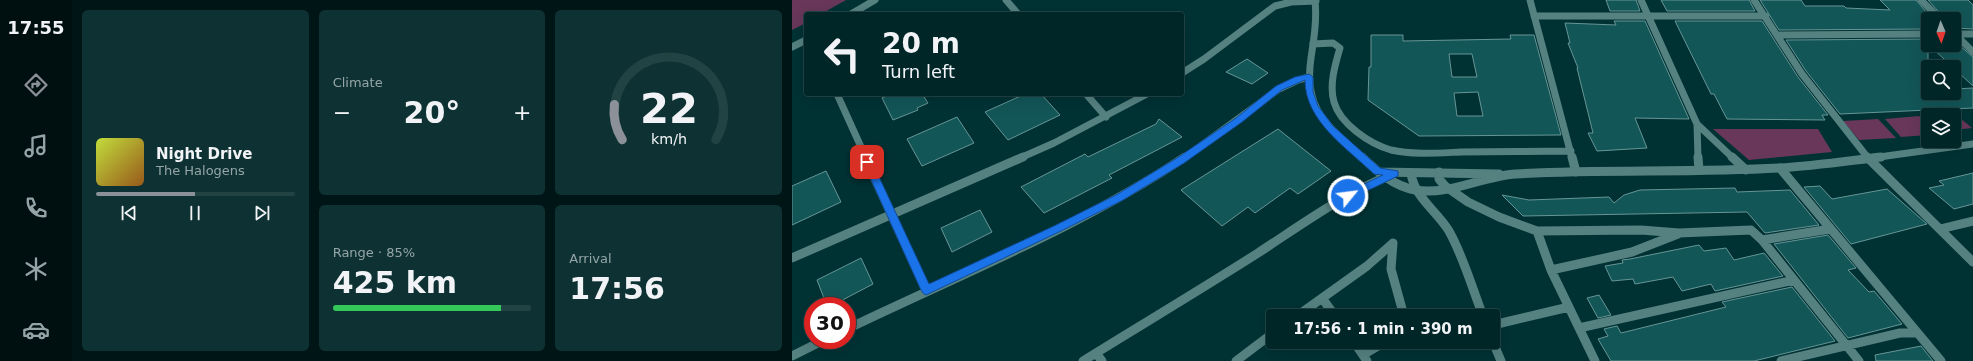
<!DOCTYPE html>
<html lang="en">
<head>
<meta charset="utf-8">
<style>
  :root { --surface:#002627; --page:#0e3233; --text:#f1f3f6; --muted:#95a5a7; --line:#224344; --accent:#8c9099 }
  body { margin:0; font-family:"DejaVu Sans",sans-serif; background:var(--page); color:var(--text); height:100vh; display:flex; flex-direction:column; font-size:15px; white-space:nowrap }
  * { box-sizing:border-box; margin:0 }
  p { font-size:13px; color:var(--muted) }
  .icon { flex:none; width:22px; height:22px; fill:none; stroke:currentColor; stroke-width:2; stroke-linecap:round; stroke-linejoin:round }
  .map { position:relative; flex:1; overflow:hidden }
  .details { display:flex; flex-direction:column; gap:10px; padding:10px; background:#001515; width:720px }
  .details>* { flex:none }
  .guide { position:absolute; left:12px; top:12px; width:380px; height:84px; border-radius:4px; box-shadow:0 4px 16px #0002,0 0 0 1px var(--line); background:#002627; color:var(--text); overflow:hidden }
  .needle { width:26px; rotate:178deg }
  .tools { position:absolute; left:1129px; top:12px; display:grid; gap:8px }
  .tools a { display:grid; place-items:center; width:40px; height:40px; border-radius:4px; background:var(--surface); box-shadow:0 4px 16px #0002,0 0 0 1px var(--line); font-size:20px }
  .speed { position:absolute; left:12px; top:297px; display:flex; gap:8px; font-size:20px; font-weight:700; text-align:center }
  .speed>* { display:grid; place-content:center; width:52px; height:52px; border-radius:50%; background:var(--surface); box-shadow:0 4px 16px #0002,0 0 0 1px var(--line); line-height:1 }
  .speed .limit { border:6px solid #d22; background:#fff; color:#111 }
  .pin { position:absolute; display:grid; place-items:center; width:34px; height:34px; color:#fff; margin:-17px; border-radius:8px; box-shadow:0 2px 6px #0006 }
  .me { position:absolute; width:44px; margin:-22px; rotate:61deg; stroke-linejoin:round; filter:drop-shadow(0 0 3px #0008) }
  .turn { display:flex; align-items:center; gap:14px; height:84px; padding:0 12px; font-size:18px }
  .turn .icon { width:52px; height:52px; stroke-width:2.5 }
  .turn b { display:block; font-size:28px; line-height:34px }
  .big { font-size:30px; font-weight:800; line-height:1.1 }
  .details .widget { flex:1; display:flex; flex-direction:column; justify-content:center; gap:6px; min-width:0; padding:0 14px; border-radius:6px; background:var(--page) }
  .details .dial { align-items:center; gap:0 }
  .dial svg { height:104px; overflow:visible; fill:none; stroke:var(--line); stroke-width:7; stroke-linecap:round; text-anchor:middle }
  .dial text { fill:var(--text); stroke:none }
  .song { display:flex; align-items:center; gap:12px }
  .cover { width:48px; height:48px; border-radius:6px; background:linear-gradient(135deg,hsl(70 70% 55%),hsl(30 70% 35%)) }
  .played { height:4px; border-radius:2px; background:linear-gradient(90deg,var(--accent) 50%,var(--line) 50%) }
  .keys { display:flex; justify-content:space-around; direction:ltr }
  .heat { display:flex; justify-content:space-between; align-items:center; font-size:22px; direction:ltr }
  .charge { height:6px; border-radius:3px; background:linear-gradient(90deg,#34c759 85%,var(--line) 0) }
  .details .tiles { flex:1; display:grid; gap:10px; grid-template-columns:repeat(3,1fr) }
  .widget:first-child { grid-row:span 2 }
  .trip { position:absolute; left:474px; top:309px; width:234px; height:40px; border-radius:4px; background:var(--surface); box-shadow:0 4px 16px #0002,0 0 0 1px var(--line); font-weight:800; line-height:40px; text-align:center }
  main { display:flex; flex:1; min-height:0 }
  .menu { display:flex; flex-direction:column; width:72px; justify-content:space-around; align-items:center; background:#000f10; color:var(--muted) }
  .menu .icon { width:28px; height:28px }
  .menu .current { color:var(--accent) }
  .menu b { font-size:18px; color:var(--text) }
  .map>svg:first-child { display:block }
</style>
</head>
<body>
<main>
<nav class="menu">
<b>17:55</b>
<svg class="icon current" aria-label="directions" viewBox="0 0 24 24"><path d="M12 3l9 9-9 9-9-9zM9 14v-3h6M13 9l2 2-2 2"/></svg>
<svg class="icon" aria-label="music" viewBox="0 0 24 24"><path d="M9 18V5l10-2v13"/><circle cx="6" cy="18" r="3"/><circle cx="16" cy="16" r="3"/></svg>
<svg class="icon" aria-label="phone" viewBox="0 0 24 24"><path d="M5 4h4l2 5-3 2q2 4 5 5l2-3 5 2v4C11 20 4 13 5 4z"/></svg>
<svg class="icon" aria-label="climate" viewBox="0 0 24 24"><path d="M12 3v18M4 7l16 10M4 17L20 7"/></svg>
<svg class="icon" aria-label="car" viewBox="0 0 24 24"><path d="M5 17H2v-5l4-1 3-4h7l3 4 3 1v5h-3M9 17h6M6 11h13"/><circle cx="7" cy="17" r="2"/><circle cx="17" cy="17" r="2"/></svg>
</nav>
<section class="details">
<div class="tiles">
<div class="widget">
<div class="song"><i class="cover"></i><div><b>Night Drive</b><p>The Halogens</p></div></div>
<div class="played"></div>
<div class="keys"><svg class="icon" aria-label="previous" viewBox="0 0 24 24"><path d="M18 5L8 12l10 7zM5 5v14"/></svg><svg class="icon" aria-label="pause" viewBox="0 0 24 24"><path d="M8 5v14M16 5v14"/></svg><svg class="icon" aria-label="next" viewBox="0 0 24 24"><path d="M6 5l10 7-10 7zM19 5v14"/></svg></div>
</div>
<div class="widget"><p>Climate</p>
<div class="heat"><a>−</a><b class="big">20°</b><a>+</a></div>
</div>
<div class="widget dial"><svg viewBox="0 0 100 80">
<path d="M14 69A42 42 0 1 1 86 69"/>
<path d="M14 69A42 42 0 0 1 8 42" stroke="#8c9099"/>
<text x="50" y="56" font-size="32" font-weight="700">22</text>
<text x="50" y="72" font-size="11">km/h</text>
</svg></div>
<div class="widget"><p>Range · 85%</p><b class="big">425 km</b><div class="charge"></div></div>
<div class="widget"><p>Arrival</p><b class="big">17:56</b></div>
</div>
</section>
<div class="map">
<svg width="1181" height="361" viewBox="0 0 1181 361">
  <rect width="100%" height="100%" fill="#003234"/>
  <!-- green -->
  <path fill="#683759" d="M0 0H54L29 14H14V23L0 30Z
    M1161 112 1180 128 1162 130V115H1136V118L1133 115Z
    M1127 116 1136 125V135L1109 137 1093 119Z
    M1086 119 1104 138 1067 140 1051 121Z
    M921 129H1026L1040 152 957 160Z"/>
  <!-- building -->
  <path fill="#135658" stroke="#679595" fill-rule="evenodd" d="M814 0H844L848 11H818Z
    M869 0H957L963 11H875Z
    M968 0H1009L1013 6H1052L1054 8 1098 10 1088 0H1124L1136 14V29L987 30Z
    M1136 0H1176L1181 5V29L1162 28V19H1153Z
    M822 21H853L897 119 843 118 855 148 805 151 796 133H801L785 68H786L776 43H778L773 23 824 25Z
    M883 21H970L1006 77 1036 115H1030L1033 120 935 119 922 94H919Z
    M579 35H611V41L719 39 718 35H742L769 135 627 136 576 100 577 67H579ZM657 54H680L685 77H660ZM686 92 691 116H665L662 93Z
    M1136 39V93H1162V89L1181 88V108L1048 114 1014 71 994 40Z
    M1137 45H1167L1181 57V86Z
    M455 59 476 73 460 84 434 72Z
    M99 94H130L136 103 125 108 126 110 101 120 90 98Z
    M233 94H249L268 115 216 140 193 112Z
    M165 117 182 143 130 166 115 139Z
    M367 119 390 137 317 175 320 178 252 213 229 187 293 154 296 157 364 124Z
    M486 129 539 171 506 194 498 188 463 213 456 207 430 226 389 190Z
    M34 171 49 202 0 225V186Z
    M1181 173V204L1162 209 1137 188 1152 185 1147 181Z
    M1028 186 1040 199 1095 189 1135 224 1059 244 1012 187Z
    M943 188 945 192 998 190 1027 225 973 233 955 212 731 216 710 195 737 200 817 197 822 203 832 195 848 190Z
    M188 210 200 232 160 252 149 228Z
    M1036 235 1064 268 1056 270 1077 292 1082 291 1110 324 1056 338 982 244Z
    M907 245 912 251 934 248 942 260 972 253 991 276 923 291 919 284 890 291 881 277 843 284 841 279 820 281 813 266 831 263 830 260 838 259Z
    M69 258 81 284 39 306H35L25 280Z
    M1000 287 1043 341 962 361H819L806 339 816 336 812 329 825 326 829 333 934 307 930 302Z
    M807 295 819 315 806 318 795 298Z
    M1129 346 1141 361H1084L1083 355Z"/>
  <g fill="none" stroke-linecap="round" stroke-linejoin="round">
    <!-- minor-far1 -->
    <path stroke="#558181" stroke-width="7" d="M214 0 226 14
      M738 0 780 158
      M849 0 905 124 941 158
      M962 0 1010 74 1076 158
      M1129 0 1148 19
      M59 14 83 0
      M742 16H974
      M1162 33 1181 52
      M1162 34H1181
      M986 35 1136 34
      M521 44 541 43 548 48C543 65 537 85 542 102 548 124 578 144 599 150 621 155 646 153 669 152 706 152 742 151 779 151
      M0 47 14 40
      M45 94 74 158
      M294 94 314 117
      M905 124 906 158
      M392 158 487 89 506 80 517 77"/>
    <!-- minor -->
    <path stroke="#558181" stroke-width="9" d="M73 157 134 290
      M780 157 784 172
      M906 157 907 170
      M940 157 954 170
      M1075 157 1181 262
      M988 168 1149 361
      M647 172V179L653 186 676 202 707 217 745 231 849 230 887 233 959 230 970 240 1067 361
      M619 173C622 197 645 211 657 231 672 258 680 288 691 316
      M1148 229 1181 221
      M745 231 759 270 803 361
      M970 240 1038 229
      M601 243 599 269 612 316
      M759 270 840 252 886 234
      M530 298 543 316
      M505 316 575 266 601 243
      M701 325 777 307
      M787 328 1002 280
      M55 329C169 274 288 227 393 157
      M562 342 575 361
      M701 342 709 361
      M304 353 310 361
      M571 355 593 342
      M0 356 32 340
      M291 361C349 325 408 290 466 253 509 225 551 194 599 175
      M444 361 481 333
      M989 361 1108 333H1125"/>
    <!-- tertiary-far1 -->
    <path stroke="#558181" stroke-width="7" d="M523 0C525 20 522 38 519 58 511 111 536 125 571 158
      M390 73 412 59 483 6 499 2 524 1
      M228 158 262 143 355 94
      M1080 158 1181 144"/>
    <!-- tertiary -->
    <path stroke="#558181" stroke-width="9" d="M570 157C585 171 601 186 623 190 657 196 690 176 724 174 811 169 899 173 987 168 1021 166 1055 161 1089 157
      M587 172 707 174
      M0 258 231 157"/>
  </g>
  <!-- route -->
  <path fill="#1a73e8" stroke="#114b97" d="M517 74 521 77V92L526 106 541 126 588 168 606 171V176L560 198H553V193L591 175 582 174C555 148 513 121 513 80L490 90 450 122 392 163 331 200 269 231 134 295 131 293 129 290 71 162 75 159 80 162 137 284 262 226 324 195 385 158 444 118 484 86 503 77Z"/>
</svg>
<div class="tools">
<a><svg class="needle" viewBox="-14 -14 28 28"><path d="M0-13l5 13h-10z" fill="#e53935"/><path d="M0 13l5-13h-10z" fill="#95a5a7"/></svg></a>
<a><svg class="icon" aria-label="search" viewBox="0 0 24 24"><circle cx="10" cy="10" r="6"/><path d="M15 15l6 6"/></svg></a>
<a><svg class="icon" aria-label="layers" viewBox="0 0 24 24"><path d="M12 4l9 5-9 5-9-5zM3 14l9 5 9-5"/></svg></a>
</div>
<div class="speed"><div class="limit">30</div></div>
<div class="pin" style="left:75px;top:162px;background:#d93025"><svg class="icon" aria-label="arrive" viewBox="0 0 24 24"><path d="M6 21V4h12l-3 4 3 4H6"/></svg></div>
<svg class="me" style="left:556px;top:196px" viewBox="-20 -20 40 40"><circle r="17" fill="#1a73e8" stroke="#fff" stroke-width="3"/><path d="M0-11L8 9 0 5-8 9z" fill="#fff"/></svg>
<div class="trip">17:56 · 1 min · 390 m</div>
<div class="guide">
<div class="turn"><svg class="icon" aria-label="left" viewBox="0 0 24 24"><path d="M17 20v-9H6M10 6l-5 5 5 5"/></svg><div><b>20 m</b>Turn left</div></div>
</div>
</div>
</main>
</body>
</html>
